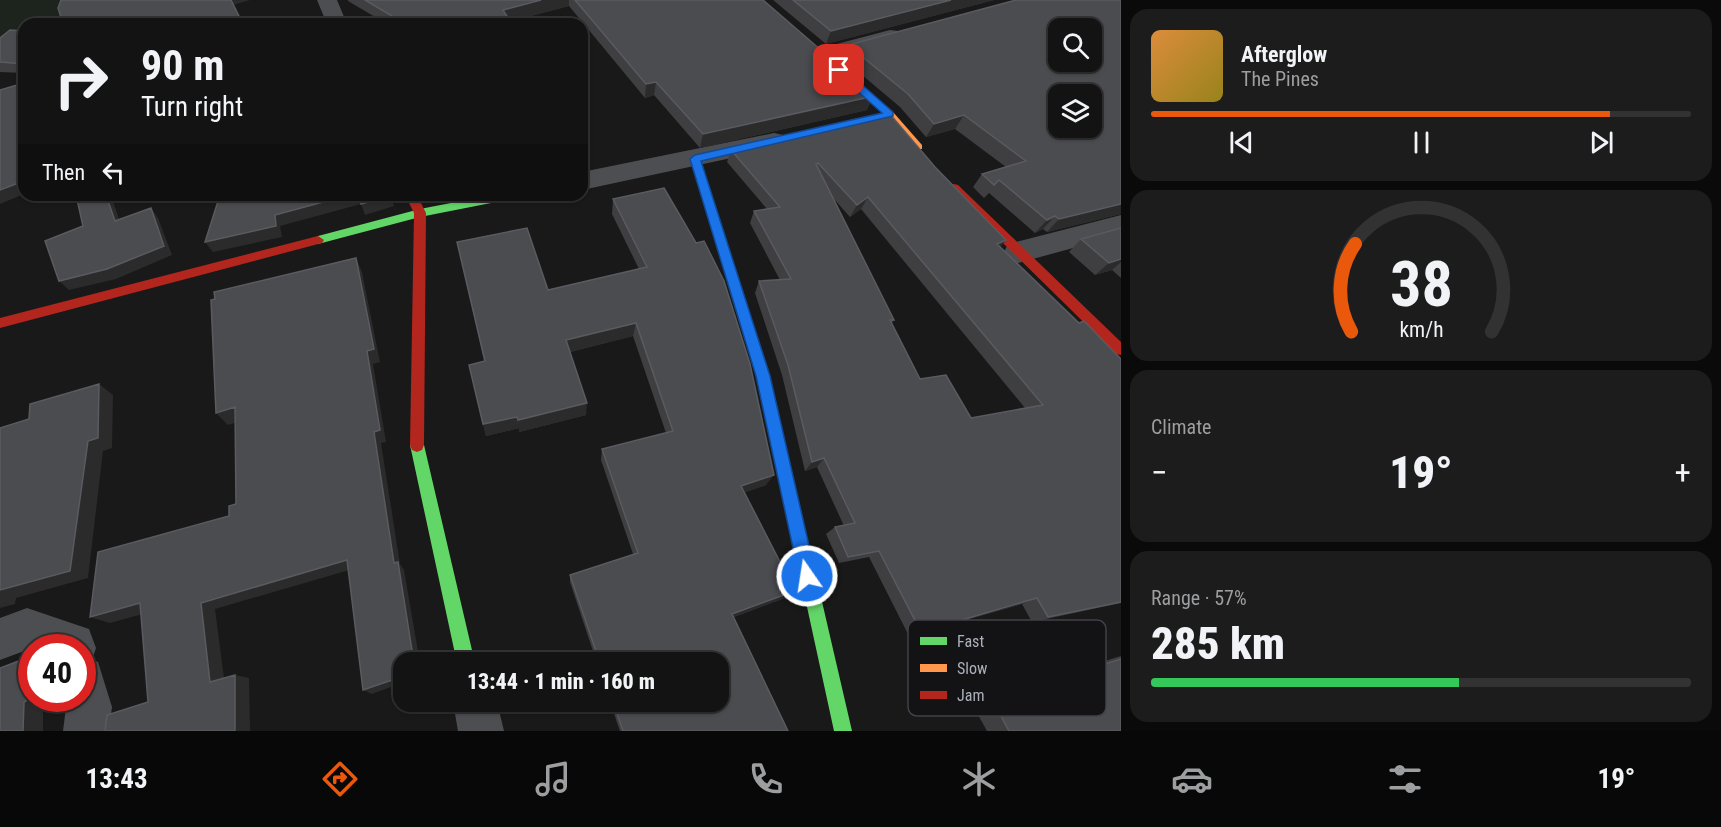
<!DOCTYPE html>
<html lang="en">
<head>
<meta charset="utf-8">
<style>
  :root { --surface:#131313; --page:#1c1c1c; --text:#f1f3f6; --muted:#9d9ea0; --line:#323233; --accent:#ea580c }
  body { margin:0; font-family:"Roboto Condensed",sans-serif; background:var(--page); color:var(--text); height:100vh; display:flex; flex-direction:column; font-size:22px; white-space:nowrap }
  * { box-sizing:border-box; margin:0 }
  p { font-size:20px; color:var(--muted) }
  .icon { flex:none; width:33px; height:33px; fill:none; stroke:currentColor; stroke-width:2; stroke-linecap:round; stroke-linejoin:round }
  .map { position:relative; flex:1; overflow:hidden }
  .panel { display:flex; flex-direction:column; gap:9px; padding:9px; background:#0a0a0a; width:600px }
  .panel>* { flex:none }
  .guide { position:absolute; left:18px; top:18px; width:570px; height:183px; border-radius:18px; box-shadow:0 2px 4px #0004,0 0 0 2px var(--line); background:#131313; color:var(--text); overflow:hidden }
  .fabs { position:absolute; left:1048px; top:18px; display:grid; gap:12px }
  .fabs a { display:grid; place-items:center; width:54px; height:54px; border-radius:12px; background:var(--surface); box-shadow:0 2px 4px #0004,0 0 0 2px var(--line); font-size:30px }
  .speed { position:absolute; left:18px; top:634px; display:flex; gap:12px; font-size:30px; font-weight:700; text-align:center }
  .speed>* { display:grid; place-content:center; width:78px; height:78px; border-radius:50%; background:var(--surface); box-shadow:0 2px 4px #0004,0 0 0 2px var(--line); line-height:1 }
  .speed .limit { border:9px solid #d22; background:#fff; color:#111 }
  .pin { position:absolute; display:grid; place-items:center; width:51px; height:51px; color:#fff; margin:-26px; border-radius:12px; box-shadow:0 3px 9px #0006 }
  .me { position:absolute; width:66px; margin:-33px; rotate:347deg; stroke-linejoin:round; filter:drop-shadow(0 0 4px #0008) }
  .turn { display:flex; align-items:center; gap:21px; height:126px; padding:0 24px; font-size:27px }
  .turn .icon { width:78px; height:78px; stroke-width:2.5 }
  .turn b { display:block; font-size:42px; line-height:51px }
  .then { display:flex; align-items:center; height:57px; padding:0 24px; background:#0003; gap:12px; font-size:22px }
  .big { font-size:45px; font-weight:800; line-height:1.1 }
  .panel .card { flex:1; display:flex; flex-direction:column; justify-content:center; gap:9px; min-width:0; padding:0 21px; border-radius:18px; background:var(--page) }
  .panel .dial { align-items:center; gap:0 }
  .dial svg { height:156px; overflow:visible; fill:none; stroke:var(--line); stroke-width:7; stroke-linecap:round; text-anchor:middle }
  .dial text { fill:var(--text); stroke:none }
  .song { display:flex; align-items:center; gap:18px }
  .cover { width:72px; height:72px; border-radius:9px; background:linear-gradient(135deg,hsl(30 70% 55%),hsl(50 70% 35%)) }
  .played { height:6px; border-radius:3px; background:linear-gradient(90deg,var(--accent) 85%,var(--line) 85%) }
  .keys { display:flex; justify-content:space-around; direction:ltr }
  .heat { display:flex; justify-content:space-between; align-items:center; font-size:33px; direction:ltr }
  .charge { height:9px; border-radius:4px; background:linear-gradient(90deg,#34c759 57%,var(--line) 0) }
  .trip { position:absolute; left:393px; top:652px; width:336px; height:60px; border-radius:18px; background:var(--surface); box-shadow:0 2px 4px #0004,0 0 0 2px var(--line); font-weight:800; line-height:60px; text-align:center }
  .dock { display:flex; height:96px; justify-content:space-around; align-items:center; background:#080808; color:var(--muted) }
  .dock .icon { width:42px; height:42px }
  .dock .active { color:var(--accent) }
  .dock b { font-size:27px; color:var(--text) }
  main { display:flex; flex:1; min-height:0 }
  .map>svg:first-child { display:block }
</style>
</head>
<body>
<main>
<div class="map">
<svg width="1121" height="731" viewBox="0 0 1121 731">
  <rect width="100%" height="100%" fill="#191919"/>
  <!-- green -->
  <path fill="#1d241e" d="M0 0H130L73 24H24V45L0 55Z"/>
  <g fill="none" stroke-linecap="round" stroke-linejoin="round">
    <!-- street -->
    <path fill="#4d4e52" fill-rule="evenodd" d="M317 0H337L347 24H327Z
      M890 30 898 31 901 36 898 41 822 62 814 60 811 55 814 50Z
      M774 133 783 135 787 141 783 147 582 190V172Z
      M1121 215V235L1018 263 1008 260 1004 252 1008 244Z
      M27 608 89 629 96 648 92 660 98 662 112 707 109 731H63L66 707 65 699H82V648H32V652L27 650 0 660V618Z
      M453 702H497L504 731H458Z"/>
    <!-- fast -->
    <path fill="#63d668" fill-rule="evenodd" d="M492 195H517L511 199 420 217 318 244 312 240 318 236 420 209Z
      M417 438 422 440 424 445 475 663H457L410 445 412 440Z
      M812 585 818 587 820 593 852 731H834L804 593 806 587Z"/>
    <!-- slow -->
    <path fill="#ff974d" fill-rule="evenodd" d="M837 68H843L893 112 922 145V149H914L887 116 837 72Z
      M695 156 700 159 770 376 820 593 818 599 812 601 806 599 804 593 756 376 690 159Z"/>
    <!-- jam -->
    <path fill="#b3261e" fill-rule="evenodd" d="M954 184 958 185 1121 342V355L1116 354 950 191V185Z
      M405 195H417L426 213 424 445 422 450 417 452 412 450 410 445 414 213Z
      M318 236 324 240 322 243 0 328V318Z"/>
  </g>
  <!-- wall -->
  <path fill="#3f3f42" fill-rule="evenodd" d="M348 0H763L867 110 700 148 654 95 645 98 569 6 511 21 512 24H387L348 1Z
    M773 0H994L826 44Z
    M1016 0 1121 214 1047 232 1043 229 1035 233 989 193 984 198 973 187 982 174 1006 167 955 129 926 137 900 107 843 59 848 45Z
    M24 31V73L0 72V38Z
    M731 150 935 167 1006 240 1000 247 1079 323 1121 359V603L1032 622 1022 604 909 636 869 557 839 563 826 534 835 527 844 526 817 467 805 471 782 375 755 293 759 281 780 280 750 223 754 211 767 209 727 162ZM833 198 850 217 861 209 1025 408 971 418 920 379 892 323 894 320Z
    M613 199 766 485 745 492 785 598 734 617 788 731H620L610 702H718V663H597L570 582V575L633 554 601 460 602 449 666 433 633 336 570 352 586 415 519 432V428L486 436 469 365 484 361 457 242 548 290 639 269 612 214Z
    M1121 228V278L1112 270 1095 275 1069 252 1081 239Z
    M1121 656V731H987L971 702Z"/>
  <!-- shaded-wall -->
  <path fill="#2b2b2c" d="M231 0H250L233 5Z
    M541 0H569V6L504 23 503 10Z
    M951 0H994L826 44 831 31Z
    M656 82 654 95 645 98 646 84Z
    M874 96 867 110 700 148 703 134Z
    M964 115 955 129 926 137 934 124Z
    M24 181V194L0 204V190Z
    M106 195H111L123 231 115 221Z
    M349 195H358L361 204 280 226 282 237 213 252 205 242 275 215Z
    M391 196 394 206 365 215 361 204Z
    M868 197 861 209 850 217 857 205Z
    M1121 204V214L1047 232 1059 219Z
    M151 208 158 218 172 255 116 279 69 290 59 281Z
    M1055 216 1043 229 1035 233 1047 220Z
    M1006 240 996 252 997 244Z
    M356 258 362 272 380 362 373 364 386 442 381 443 400 564 404 570 420 663H414L394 563 374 432 367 351Z
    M1121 259V262L1112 270 1095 275 1109 263Z
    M636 323 633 336 565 353 566 340Z
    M99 384 113 395 112 448 103 451 88 578 16 598 15 604 0 608V590L88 441Z
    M587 403 586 415 519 432 518 420Z
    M235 407 247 419 228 425 216 413Z
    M517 417 519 428 486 436 483 424Z
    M824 458 817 467 805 471 812 462Z
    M774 475 766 485 735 496 741 486Z
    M347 560 356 568 215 609 225 686 210 682 201 603Z
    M795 591 785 598 726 620 732 614Z
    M1037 598 1022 604 909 636 921 632Z
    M140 603 157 610 110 623 90 617Z
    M29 657H32V699H46V703L43 704V731H23L24 702Z
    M235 675 249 678 250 731H235Z
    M404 676V682L372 694 363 690Z"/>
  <!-- building -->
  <path fill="#4b4c4f" stroke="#5a5b60" stroke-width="1.5" fill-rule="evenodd" d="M61 0H231L243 24H63L58 8Z
    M365 0H541L503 10 512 24H405L404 23Z
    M575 0H763L874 96 703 134 656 82 646 84Z
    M793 0H951L831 31Z
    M1016 0H1121V204L1059 219 1055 216 1047 220 999 180 994 185 982 174 1026 161 964 115 934 124 908 94 848 45ZM1059 28H1092V62H1059ZM1059 94H1092V128H1059Z
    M10 30 24 31V64L0 62V38Z
    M24 83V181L0 190V90Z
    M889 113 935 167 1006 240 997 244 1079 323 1084 321 1121 359V602L1048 617 1037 598 921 632 879 551 848 557 835 527 855 523 824 458 812 462 788 365 759 281 791 279 754 211 780 207 731 150ZM818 163 857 205 868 197 1043 405 971 418 946 375 920 379 890 320H894L816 164Z
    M664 188 696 243 704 241 724 281 750 364 774 475 741 486 795 591 732 614 788 731H623L613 702H718V663H600L570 575 638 553 602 449 673 431 636 323 566 340 587 403 518 420 517 417 483 424 469 365 485 361 457 242 527 228 548 290 647 267 613 199Z
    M76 195H106L115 221 151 208 164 246 107 269 59 281 45 241 83 226Z
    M220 195H349L275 215 276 226 205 242Z
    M358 195H391V196L361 204Z
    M1121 228V259L1109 263 1081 239Z
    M356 258 374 349 367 351 380 430 374 432 394 563 398 562 414 663H404V676L363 690 347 560 201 603 210 682 235 675V731H105L107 715 148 702 140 603 90 617 98 552 229 516V506L236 504 235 407 216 413 211 300 215 299 214 292Z
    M99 384 98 438 88 441 70 571 0 590V428L29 419 30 404Z
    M29 657 26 701 24 702 23 731H0V668Z
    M1121 659V731H1009L992 699Z"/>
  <!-- route -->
  <path fill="#1a73e8" stroke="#114b97" stroke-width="1.5" d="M836 68H843L893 112V116L701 161 770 376 816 576 813 582 807 585 801 582 799 576 756 376 690 159 695 155 882 113 836 72Z"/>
  <!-- legend -->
  <rect x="908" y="620" width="198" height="96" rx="9" fill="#131315" stroke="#414247" stroke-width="1.5"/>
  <rect x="920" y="637" width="27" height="8" fill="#63d668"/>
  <rect x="920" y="664" width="27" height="8" fill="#ff974d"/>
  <rect x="920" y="691" width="27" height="8" fill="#b3261e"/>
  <g font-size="16" fill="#abb0ba">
    <text x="957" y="647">Fast</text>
    <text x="957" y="674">Slow</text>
    <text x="957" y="701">Jam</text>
  </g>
</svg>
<div class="fabs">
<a><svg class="icon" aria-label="search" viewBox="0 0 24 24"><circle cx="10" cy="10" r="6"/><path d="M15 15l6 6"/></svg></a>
<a><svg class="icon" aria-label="layers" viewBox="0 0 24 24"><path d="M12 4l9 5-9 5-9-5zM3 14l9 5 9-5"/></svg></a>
</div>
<div class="speed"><div class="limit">40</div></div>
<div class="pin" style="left:839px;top:70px;background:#d93025"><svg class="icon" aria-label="arrive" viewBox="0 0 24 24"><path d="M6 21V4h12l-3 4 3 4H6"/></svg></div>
<svg class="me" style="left:807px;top:576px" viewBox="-20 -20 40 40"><circle r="17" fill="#1a73e8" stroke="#fff" stroke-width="3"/><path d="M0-11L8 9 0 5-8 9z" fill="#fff"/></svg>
<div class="trip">13:44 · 1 min · 160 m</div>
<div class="guide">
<div class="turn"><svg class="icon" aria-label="right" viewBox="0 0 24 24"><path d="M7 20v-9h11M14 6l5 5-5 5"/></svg><div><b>90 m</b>Turn right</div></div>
<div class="then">Then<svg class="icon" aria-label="left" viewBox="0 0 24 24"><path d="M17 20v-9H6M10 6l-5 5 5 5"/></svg></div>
</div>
</div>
<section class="panel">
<div class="card">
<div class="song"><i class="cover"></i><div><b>Afterglow</b><p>The Pines</p></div></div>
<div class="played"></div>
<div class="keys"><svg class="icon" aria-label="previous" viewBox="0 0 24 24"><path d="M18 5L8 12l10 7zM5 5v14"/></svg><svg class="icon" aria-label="pause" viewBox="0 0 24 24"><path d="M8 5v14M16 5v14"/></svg><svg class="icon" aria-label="next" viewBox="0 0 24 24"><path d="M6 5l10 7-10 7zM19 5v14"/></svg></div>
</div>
<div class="card dial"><svg viewBox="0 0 100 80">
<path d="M14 69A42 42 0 1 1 86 69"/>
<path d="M14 69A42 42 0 0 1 16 24" stroke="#ea580c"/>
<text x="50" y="56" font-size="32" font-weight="700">38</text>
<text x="50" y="72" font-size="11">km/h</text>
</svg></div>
<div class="card"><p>Climate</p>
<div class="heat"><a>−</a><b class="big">19°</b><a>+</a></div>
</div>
<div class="card"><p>Range · 57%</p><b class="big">285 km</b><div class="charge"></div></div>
</section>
</main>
<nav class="dock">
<b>13:43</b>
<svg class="icon active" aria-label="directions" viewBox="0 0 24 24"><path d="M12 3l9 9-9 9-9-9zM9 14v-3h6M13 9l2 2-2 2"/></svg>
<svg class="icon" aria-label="music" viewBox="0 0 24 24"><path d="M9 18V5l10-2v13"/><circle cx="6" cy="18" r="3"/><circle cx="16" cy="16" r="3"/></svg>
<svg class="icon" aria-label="phone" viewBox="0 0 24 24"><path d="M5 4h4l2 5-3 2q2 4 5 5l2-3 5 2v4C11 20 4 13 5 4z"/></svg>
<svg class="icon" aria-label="climate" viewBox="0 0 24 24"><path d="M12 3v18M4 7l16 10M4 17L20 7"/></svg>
<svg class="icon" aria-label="car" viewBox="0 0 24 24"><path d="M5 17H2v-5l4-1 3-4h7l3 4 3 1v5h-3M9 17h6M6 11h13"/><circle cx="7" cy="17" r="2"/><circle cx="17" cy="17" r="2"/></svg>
<svg class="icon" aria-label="filters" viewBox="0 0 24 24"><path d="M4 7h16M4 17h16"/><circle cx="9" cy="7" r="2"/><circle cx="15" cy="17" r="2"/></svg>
<b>19°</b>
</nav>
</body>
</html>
